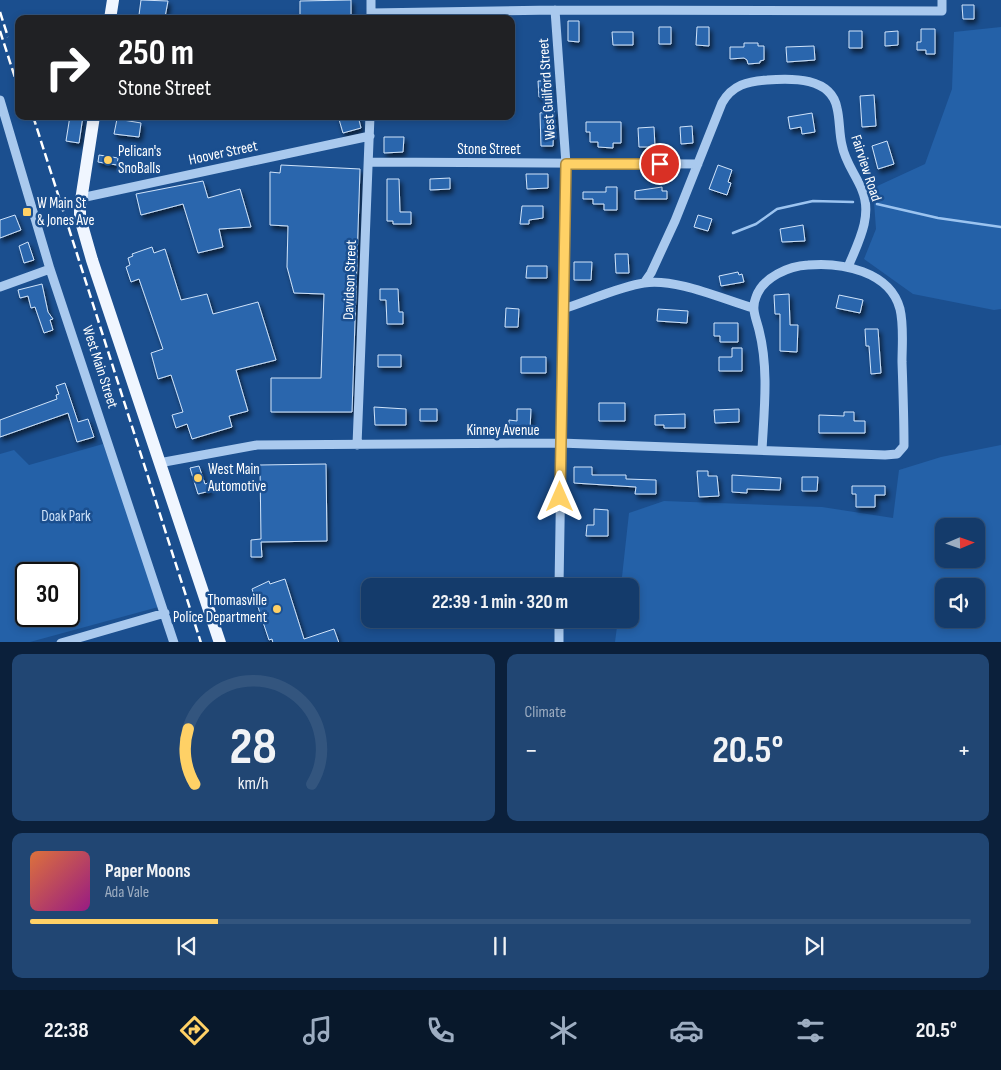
<!DOCTYPE html>
<html lang="en">
<head>
<meta charset="utf-8">
<style>
  :root { --surface:#143b6b; --page:#214673; --text:#f1f3f6; --muted:#9dadc1; --line:#33557e; --accent:#ffd166 }
  body { margin:0; font-family:"Sofia Sans Condensed",sans-serif; background:var(--page); color:var(--text); height:100vh; display:flex; flex-direction:column; font-size:19px; white-space:nowrap }
  * { box-sizing:border-box; margin:0 }
  p { font-size:16px; color:var(--muted) }
  .icon { flex:none; width:28px; height:28px; fill:none; stroke:currentColor; stroke-width:2; stroke-linecap:round; stroke-linejoin:round }
  .map { position:relative; height:642px; overflow:hidden }
  .drawer { display:flex; flex-direction:column; gap:12px; padding:12px; background:#0b203b; flex:1 }
  .drawer>* { flex:none }
  .hud { position:absolute; left:15px; top:15px; width:500px; height:105px; border-radius:10px; box-shadow:0 2px 8px #0003,0 0 0 1px var(--line); background:#202124; color:#fff; overflow:hidden }
  .needle { width:32px; rotate:88deg }
  .tools { position:absolute; left:935px; top:518px; display:grid; gap:10px }
  .tools a { display:grid; place-items:center; width:50px; height:50px; border-radius:10px; background:var(--surface); box-shadow:0 2px 8px #0003,0 0 0 1px var(--line); font-size:25px }
  .speed { position:absolute; left:15px; top:562px; display:flex; gap:10px; font-size:25px; font-weight:700; text-align:center }
  .speed>* { display:grid; place-content:center; width:65px; height:65px; border-radius:50%; background:var(--surface); box-shadow:0 2px 8px #0003,0 0 0 1px var(--line); line-height:1 }
  .speed .limit { border:2px solid #111; border-radius:8px; background:#fff; color:#111 }
  .pin { position:absolute; display:grid; place-items:center; width:42px; height:42px; color:#fff; margin:-21px; border:2px solid #fff; border-radius:50%; box-shadow:0 1px 5px #0007 }
  .me { position:absolute; width:55px; margin:-28px; rotate:0deg; stroke-linejoin:round; filter:drop-shadow(0 0 4px #0008) }
  .turn { display:flex; align-items:center; gap:18px; height:105px; padding:0 20px; font-size:22px }
  .turn .icon { width:65px; height:65px; stroke-width:2.5 }
  .turn b { display:block; font-size:35px; line-height:42px }
  .big { font-size:38px; font-weight:700; line-height:1.1 }
  .drawer .tile { flex:1; display:flex; flex-direction:column; justify-content:center; gap:8px; min-width:0; padding:0 18px; border-radius:10px; background:var(--page) }
  .drawer .dial { align-items:center; gap:0 }
  .dial svg { height:130px; overflow:visible; fill:none; stroke:var(--line); stroke-width:7; stroke-linecap:round; text-anchor:middle }
  .dial text { fill:var(--text); stroke:none }
  .song { display:flex; align-items:center; gap:15px }
  .cover { width:60px; height:60px; border-radius:8px; background:linear-gradient(135deg,hsl(20 70% 55%),hsl(310 70% 35%)) }
  .played { height:5px; border-radius:2px; background:linear-gradient(90deg,var(--accent) 20%,var(--line) 20%) }
  .keys { display:flex; justify-content:space-around; direction:ltr }
  .heat { display:flex; justify-content:space-between; align-items:center; font-size:28px; direction:ltr }
  .drawer .tiles { flex:1; display:grid; gap:12px; grid-template-columns:1fr 1fr }
  .tile:last-child { grid-column:span 2 }
  .trip { position:absolute; left:361px; top:578px; width:278px; height:50px; border-radius:10px; background:var(--surface); box-shadow:0 2px 8px #0003,0 0 0 1px var(--line); font-weight:700; line-height:50px; text-align:center }
  .menu { display:flex; height:80px; justify-content:space-around; align-items:center; background:#08182b; color:var(--muted) }
  .menu .icon { width:35px; height:35px }
  .menu .current { color:var(--accent) }
  .menu b { font-size:22px; color:var(--text) }
  .map>svg:first-child { display:block }
</style>
</head>
<body>
<div class="map">
<svg width="1001" height="643" viewBox="0 0 1001 643">
  <defs>
    <filter id="shadow"><feDropShadow dx="2.5" dy="4" stdDeviation="2.5" flood-color="#0009"/></filter>
  </defs>
  <rect width="100%" height="100%" fill="#1b4f8f"/>
  <!-- green -->
  <path fill="#2461a8" fill-rule="evenodd" d="M1001 27V309L994 310 913 294 864 259 876 229 873 188 925 164 952 89 954 32Z
    M103 444 162 606 30 642 0 643V454L14 450 29 465ZM26 574H69V616H26Z
    M1001 445V642H615L618 619H630V586H621L629 513 664 501 822 507 893 518 899 470 941 457ZM976 526V559H944V526ZM976 586V619H944V586Z"/>
  <g fill="none" stroke-linecap="round" stroke-linejoin="round">
    <!-- stream -->
    <path stroke="#9cc4f0" stroke-width="2.5" d="M877 204 938 218 1001 227
      M733 233 756 224 777 209 813 201 853 202"/>
  </g>
  <!-- building -->
  <path fill="#2a66ad" stroke="#cfe3fa" filter="url(#shadow)" d="M141 0 168 1 165 17 156 16V19H148L149 17 139 15Z
    M351 0V16L300 17V1Z
    M962 5H974V19H963Z
    M568 21H579V42L568 41Z
    M659 27H671V44H659Z
    M697 27H709V46L696 45Z
    M921 29H935V54H926V50H917V42H921Z
    M849 31H862V48H849Z
    M898 31V45L885 46V32Z
    M612 32H633V45H613Z
    M744 43H758V46H764V60L760 61V63L748 64 747 60 744 58 730 59V47H744Z
    M814 46 815 60 787 62 786 47Z
    M538 81H549L550 96 539 97Z
    M874 95 876 126 862 127 860 96Z
    M554 111 553 146H541L540 113Z
    M812 113 815 132 802 134 801 127 790 129 788 117Z
    M70 116H83L79 143 66 141Z
    M338 116H358L361 128 343 133Z
    M117 119 141 123 139 137 114 134Z
    M586 122H621V143H613V148L598 147V142H590V132H586Z
    M692 126 693 143 681 144 680 127Z
    M654 127 655 147H639L638 128Z
    M384 137H404L403 152 384 153Z
    M887 141 894 164 878 169 872 146Z
    M99 155 118 158 117 165 98 162Z
    M281 165 360 169 352 412H271V378H321L324 294 294 293 287 267 288 226 270 225V172L280 173Z
    M718 165 732 170 728 182 731 183 727 195 709 189Z
    M526 174H548V188L527 189Z
    M450 178V189L430 190V179Z
    M387 179H399L400 212H411V224H393V221H387Z
    M203 181 208 198 240 189 251 227 219 229 223 247 198 253 183 204 141 215 136 194Z
    M606 187H617V210H604V204H593V199H583V192H606Z
    M662 187V191H667V199H635V191Z
    M522 206H543V218L529 220V224H520Z
    M15 215 21 230 0 238V220Z
    M698 215 712 219 708 231 694 227Z
    M803 225 805 241 782 242 780 229Z
    M28 242 34 260 24 263 19 246Z
    M152 247 154 253 165 249 181 300 207 294 213 314 258 302 276 360 236 370 248 411 229 416 232 427 192 439 187 424 176 428 172 415 183 412 171 375 158 379 151 353 163 349 139 279 131 282 126 267 130 265 128 258 133 256 132 254Z
    M615 254H628L629 273H616Z
    M574 262H592L591 280H574Z
    M527 266H547V278H526Z
    M738 272 739 275 742 274 744 282 721 286 719 276Z
    M42 284 48 312 53 319 50 320 53 330 44 333 35 307 31 308 28 296 20 298 18 290Z
    M380 289H398L399 312H403V324H387L386 300H380Z
    M789 294 790 325H798L797 352 780 351V314H775L774 295Z
    M839 295 863 300 860 313 836 308Z
    M506 308 519 309 518 327H505Z
    M658 309 688 311 687 323 657 321Z
    M714 323H738V342H720V336H714Z
    M865 329H878L881 373 871 374 869 346H866Z
    M732 348H742V371H719V357H732Z
    M378 355H401V367H378Z
    M521 357H546V373H521Z
    M65 383 78 422 88 419 94 437 77 442 68 413 0 437V420L57 399 56 395 59 394 56 386Z
    M599 403H625V421H599Z
    M374 407 406 409V425H375Z
    M420 409H437V421H420Z
    M517 409H531L530 429H509V420L517 421Z
    M739 409V422L715 423 714 410Z
    M844 412H854V421H865V433H819V415L844 416Z
    M685 414V428H664V425H655V415Z
    M326 464 327 541 261 542 262 557H251V540L261 539 260 465Z
    M199 466 205 484 208 483 210 491 198 494 190 468Z
    M574 467H592V475H626V479L656 480V494H635L636 487 574 483Z
    M697 471H708V476H717L719 496 699 497Z
    M732 475 781 478 780 490 747 489V493L732 492Z
    M802 477H818L817 491H802Z
    M852 486H885V495H875V507H856V494H852Z
    M594 509 608 510V536H586L587 525H594Z
    M285 579 304 639 334 629 339 643H273L272 639 269 640 252 589 269 581 270 584Z"/>
  <g fill="none" stroke-linecap="round" stroke-linejoin="round">
    <!-- minor -->
    <path stroke="#a9c9ee" stroke-width="9" d="M555 10 566 164 559 586
      M371 13 555 10 942 11V0
      M371 17V0
      M0 100 50 269 174 643
      M369 162 698 164
      M81 198 370 136
      M644 283 651 273 675 221 722 103C732 85 748 81 767 80 792 78 831 77 837 108 840 120 839 133 842 145 845 162 856 175 862 190 873 216 858 243 848 267
      M0 287 50 269
      M563 309C586 302 621 286 644 283 676 278 722 299 753 308
      M357 445 370 116
      M159 463 257 445 560 443 885 455 897 454 904 446C904 418 903 390 902 362 902 345 904 326 900 309 890 271 841 262 808 265 789 266 763 277 756 297 751 309 756 318 759 330 769 369 764 411 762 450
      M61 643 165 613
      M559 643V619"/>
    <!-- major -->
    <path stroke="#f0f6ff" stroke-width="12" d="M110 19 113 0
      M94 116 80 207V218L92 260 220 643"/>
    <!-- rail -->
    <path stroke="#fff" stroke-width="2.5" stroke-dasharray="9 4" stroke-linecap="butt" d="M0 12 8 37
      M0 31 19 90
      M33 116 201 643"/>
  </g>
  <g fill="none" stroke-linecap="round" stroke-linejoin="round">
    <!-- route casing -->
    <g stroke="#a68842" stroke-width="12">
      <path id="route" d="M560 497 566 164H660"/>
    </g>
    <!-- route -->
    <use href="#route" stroke="#ffd166" stroke-width="9"/>
  </g>
  <!-- markers -->
  <g fill="#ffd166" stroke="#1b4f8f" stroke-width="2">
    <circle cx="108" cy="160" r="5"/>
    <rect x="22" y="207" width="10" height="10" rx="2.5"/>
    <circle cx="198" cy="478" r="5"/>
    <circle cx="277" cy="609" r="5"/>
  </g>
  <g text-anchor="middle" dominant-baseline="central" stroke-width="5" stroke-linejoin="round" paint-order="stroke">
    <!-- street labels -->
    <g font-size="15" fill="#fff" stroke="#1b4f8f">
      <text transform="translate(547 89) rotate(-94)">West Guilford Street</text>
      <text x="489" y="149">Stone Street</text>
      <text transform="translate(223 153) rotate(-12)">Hoover Street</text>
      <text transform="translate(866 168) rotate(72)">Fairview Road</text>
      <text transform="translate(350 280) rotate(-88)">Davidson Street</text>
      <text transform="translate(100 367) rotate(72)">West Main Street</text>
      <text x="503" y="430">Kinney Avenue</text>
    </g>
    <!-- poi labels -->
    <g font-size="15" fill="#fff" stroke="#1b4f8f" text-anchor="start">
      <text x="118" y="151">Pelican's<tspan x="118" dy="17">SnoBalls</tspan></text>
      <text x="37" y="203">W Main St<tspan x="37" dy="17">&amp; Jones Ave</tspan></text>
      <text x="208" y="469">West Main<tspan x="208" dy="17">Automotive</tspan></text>
      <text x="267" y="600" text-anchor="end">Thomasville<tspan x="267" dy="17">Police Department</tspan></text>
    </g>
    <!-- park labels -->
    <g font-size="15" fill="#cfe3fa" stroke="#1b4f8f">
      <text x="66" y="516">Doak Park</text>
    </g>
  </g>
</svg>
<div class="tools">
<a><svg class="needle" viewBox="-14 -14 28 28"><path d="M0-13l5 13h-10z" fill="#e53935"/><path d="M0 13l5-13h-10z" fill="#9dadc1"/></svg></a>
<a><svg class="icon" aria-label="sound" viewBox="0 0 24 24"><path d="M4 9h4l5-4v14l-5-4H4zM17 9q2 3 0 6"/></svg></a>
</div>
<div class="speed"><div class="limit">30</div></div>
<div class="pin" style="left:660px;top:164px;background:#d93025"><svg class="icon" aria-label="arrive" viewBox="0 0 24 24"><path d="M6 21V4h12l-3 4 3 4H6"/></svg></div>
<svg class="me" style="left:560px;top:497px" viewBox="-20 -20 40 40"><path d="M0-17L14 15 0 8-14 15z" fill="#ffd166" stroke="#fff" stroke-width="4"/></svg>
<div class="trip">22:39 · 1 min · 320 m</div>
<div class="hud">
<div class="turn"><svg class="icon" aria-label="right" viewBox="0 0 24 24"><path d="M7 20v-9h11M14 6l5 5-5 5"/></svg><div><b>250 m</b>Stone Street</div></div>
</div>
</div>
<section class="drawer">
<div class="tiles">
<div class="tile dial"><svg viewBox="0 0 100 80">
<path d="M14 69A42 42 0 1 1 86 69"/>
<path d="M14 69A42 42 0 0 1 10 35" stroke="#ffd166"/>
<text x="50" y="56" font-size="32" font-weight="700">28</text>
<text x="50" y="72" font-size="11">km/h</text>
</svg></div>
<div class="tile"><p>Climate</p>
<div class="heat"><a>−</a><b class="big">20.5°</b><a>+</a></div>
</div>
<div class="tile">
<div class="song"><i class="cover"></i><div><b>Paper Moons</b><p>Ada Vale</p></div></div>
<div class="played"></div>
<div class="keys"><svg class="icon" aria-label="previous" viewBox="0 0 24 24"><path d="M18 5L8 12l10 7zM5 5v14"/></svg><svg class="icon" aria-label="pause" viewBox="0 0 24 24"><path d="M8 5v14M16 5v14"/></svg><svg class="icon" aria-label="next" viewBox="0 0 24 24"><path d="M6 5l10 7-10 7zM19 5v14"/></svg></div>
</div>
</div>
</section>
<nav class="menu">
<b>22:38</b>
<svg class="icon current" aria-label="directions" viewBox="0 0 24 24"><path d="M12 3l9 9-9 9-9-9zM9 14v-3h6M13 9l2 2-2 2"/></svg>
<svg class="icon" aria-label="music" viewBox="0 0 24 24"><path d="M9 18V5l10-2v13"/><circle cx="6" cy="18" r="3"/><circle cx="16" cy="16" r="3"/></svg>
<svg class="icon" aria-label="phone" viewBox="0 0 24 24"><path d="M5 4h4l2 5-3 2q2 4 5 5l2-3 5 2v4C11 20 4 13 5 4z"/></svg>
<svg class="icon" aria-label="climate" viewBox="0 0 24 24"><path d="M12 3v18M4 7l16 10M4 17L20 7"/></svg>
<svg class="icon" aria-label="car" viewBox="0 0 24 24"><path d="M5 17H2v-5l4-1 3-4h7l3 4 3 1v5h-3M9 17h6M6 11h13"/><circle cx="7" cy="17" r="2"/><circle cx="17" cy="17" r="2"/></svg>
<svg class="icon" aria-label="filters" viewBox="0 0 24 24"><path d="M4 7h16M4 17h16"/><circle cx="9" cy="7" r="2"/><circle cx="15" cy="17" r="2"/></svg>
<b>20.5°</b>
</nav>
</body>
</html>
